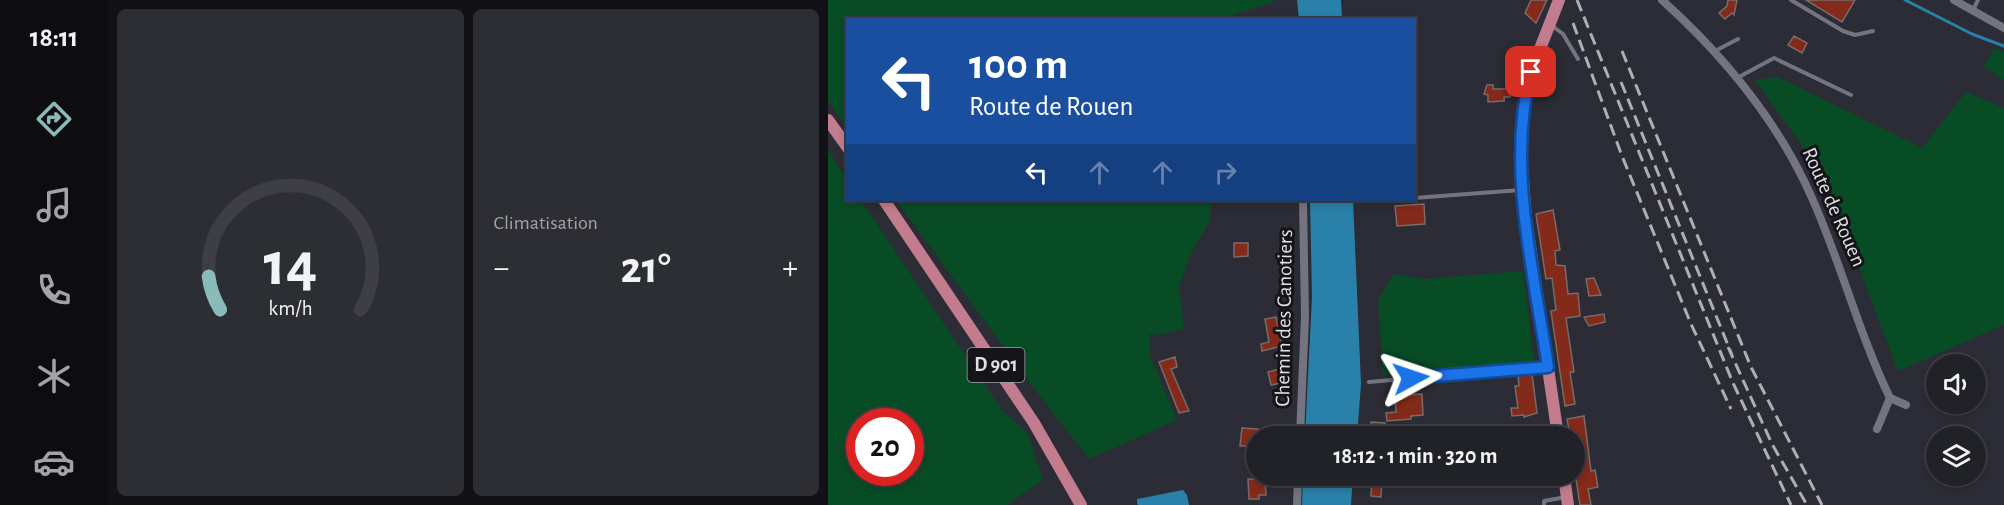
<!DOCTYPE html>
<html lang="fr">
<head>
<meta charset="utf-8">
<style>
  :root { --surface:#212128; --page:#2d2e34; --text:#f1f3f6; --muted:#a2a3a8; --line:#3e3e45; --accent:#8bbbb9 }
  body { margin:0; font-family:"Alegreya Sans",sans-serif; background:var(--page); color:var(--text); height:100vh; display:flex; flex-direction:column; font-size:22px; white-space:nowrap }
  * { box-sizing:border-box; margin:0 }
  p { font-size:20px; color:var(--muted) }
  .icon { flex:none; width:33px; height:33px; fill:none; stroke:currentColor; stroke-width:2; stroke-linecap:round; stroke-linejoin:round }
  .map { position:relative; flex:1; overflow:hidden }
  .drawer { display:flex; flex-direction:column; gap:9px; padding:9px; background:#121216; width:720px }
  .drawer>* { flex:none }
  .hud { position:absolute; left:18px; top:18px; width:570px; height:183px; border-radius:0px; box-shadow:0 3px 9px #0003,0 0 0 2px var(--line); background:#1a4fa0; color:#fff; overflow:hidden }
  .controls { position:absolute; left:1098px; top:354px; display:grid; gap:12px }
  .controls a { display:grid; place-items:center; width:60px; height:60px; border-radius:50%; background:var(--surface); box-shadow:0 3px 9px #0003,0 0 0 2px var(--line); font-size:30px }
  .speed { position:absolute; left:18px; top:408px; display:flex; gap:12px; font-size:30px; font-weight:700; text-align:center }
  .speed>* { display:grid; place-content:center; width:78px; height:78px; border-radius:50%; background:var(--surface); box-shadow:0 3px 9px #0003,0 0 0 2px var(--line); line-height:1 }
  .speed .limit { border:9px solid #d22; background:#fff; color:#111 }
  .pin { position:absolute; display:grid; place-items:center; width:51px; height:51px; color:#fff; margin:-26px; border-radius:12px; box-shadow:0 3px 9px #0006 }
  .me { position:absolute; width:66px; margin:-33px; rotate:85deg; stroke-linejoin:round; filter:drop-shadow(0 0 4px #0008) }
  .turn { display:flex; align-items:center; gap:21px; height:126px; padding:0 24px; font-size:27px }
  .turn .icon { width:78px; height:78px; stroke-width:2.5 }
  .turn b { display:block; font-size:42px; line-height:51px }
  .lanes { display:flex; align-items:center; height:57px; padding:0 24px; background:#0003; justify-content:center; gap:30px; direction:ltr }
  .lanes .off { opacity:.35 }
  .big { font-size:45px; font-weight:700; line-height:1.1 }
  .drawer .widget { flex:1; display:flex; flex-direction:column; justify-content:center; gap:9px; min-width:0; padding:0 21px; border-radius:9px; background:var(--page) }
  .drawer .dial { align-items:center; gap:0 }
  .dial svg { height:156px; overflow:visible; fill:none; stroke:var(--line); stroke-width:7; stroke-linecap:round; text-anchor:middle }
  .dial text { fill:var(--text); stroke:none }
  .heat { display:flex; justify-content:space-between; align-items:center; font-size:33px; direction:ltr }
  .drawer .tiles { flex:1; display:grid; gap:9px; grid-template-columns:repeat(2,1fr) }
  .trip { position:absolute; left:418px; top:426px; width:339px; height:60px; border-radius:30px; background:var(--surface); box-shadow:0 3px 9px #0003,0 0 0 2px var(--line); font-weight:700; line-height:60px; text-align:center }
  main { display:flex; flex:1; min-height:0 }
  .tab-bar { display:flex; flex-direction:column; width:108px; justify-content:space-around; align-items:center; background:#0d0d10; color:var(--muted) }
  .tab-bar .icon { width:42px; height:42px }
  .tab-bar .selected { color:var(--accent) }
  .tab-bar b { font-size:27px; color:var(--text) }
  .map>svg:first-child { display:block }
</style>
</head>
<body>
<main>
<nav class="tab-bar">
<b>18:11</b>
<svg class="icon selected" aria-label="directions" viewBox="0 0 24 24"><path d="M12 3l9 9-9 9-9-9zM9 14v-3h6M13 9l2 2-2 2"/></svg>
<svg class="icon" aria-label="music" viewBox="0 0 24 24"><path d="M9 18V5l10-2v13"/><circle cx="6" cy="18" r="3"/><circle cx="16" cy="16" r="3"/></svg>
<svg class="icon" aria-label="phone" viewBox="0 0 24 24"><path d="M5 4h4l2 5-3 2q2 4 5 5l2-3 5 2v4C11 20 4 13 5 4z"/></svg>
<svg class="icon" aria-label="climate" viewBox="0 0 24 24"><path d="M12 3v18M4 7l16 10M4 17L20 7"/></svg>
<svg class="icon" aria-label="car" viewBox="0 0 24 24"><path d="M5 17H2v-5l4-1 3-4h7l3 4 3 1v5h-3M9 17h6M6 11h13"/><circle cx="7" cy="17" r="2"/><circle cx="17" cy="17" r="2"/></svg>
</nav>
<section class="drawer">
<div class="tiles">
<div class="widget dial"><svg viewBox="0 0 100 80">
<path d="M14 69A42 42 0 1 1 86 69"/>
<path d="M14 69A42 42 0 0 1 8 52" stroke="#8bbbb9"/>
<text x="50" y="56" font-size="32" font-weight="700">14</text>
<text x="50" y="72" font-size="11">km/h</text>
</svg></div>
<div class="widget"><p>Climatisation</p>
<div class="heat"><a>−</a><b class="big">21°</b><a>+</a></div>
</div>
</div>
</section>
<div class="map">
<svg width="1176" height="505" viewBox="0 0 1176 505">
  <rect width="100%" height="100%" fill="#2c2c36"/>
  <!-- green -->
  <path fill="#084c26" fill-rule="evenodd" d="M0 0H449L392 20H20L19 130 0 100Z
    M1166 48 1176 52V80L1156 67Z
    M950 77 1094 148 1138 92 1176 108V325L1070 371 996 176 927 80Z
    M0 150 19 180 20 200H33L173 409 200 434 215 480 179 505H0ZM32 422H82V472H32Z
    M68 200H384L380 224 364 251 351 287 356 328 331 335 321 334 322 355 349 420 261 459 202 383Z
    M695 271 706 361 555 375 550 301 565 274 596 279Z"/>
  <!-- water -->
  <path fill="#2981a9" d="M469 0H513L514 19H471Z
    M482 200H525L533 384 529 436H477L484 297Z
    M475 476H525L523 505H474Z
    M355 490 359 495 361 505H310L309 503V499Z"/>
  <g fill="none" stroke-linecap="round" stroke-linejoin="round">
    <!-- stream -->
    <path stroke="#2981a9" stroke-width="3" d="M1077 0 1144 34 1176 46"/>
  </g>
  <!-- building -->
  <path fill="#842a1a" stroke="#796b68" stroke-width="1.5" d="M703 0H719L708 23 697 13Z
    M900 0H909L906 15 904 13 897 19 891 13 899 6Z
    M978 0H1027L1014 22Z
    M966 36 979 43 974 53 960 45Z
    M659 85H665V89H682V97H676V101L660 102V95L656 94Z
    M596 204 597 224 569 226 567 206Z
    M725 210 732 250 727 251 728 265 737 266 740 294 750 293 752 316 738 318 746 372H742L747 404 737 406 723 311 728 310 724 278 718 279 708 214Z
    M406 243H420V256L406 257Z
    M766 278 773 295 761 296 758 279Z
    M776 314 777 322 761 326 756 317Z
    M448 317 454 346 434 351 433 344 441 342 437 319Z
    M347 357 349 367 343 369 361 411 351 413 331 362Z
    M459 367 462 381 443 385 440 372Z
    M704 374 709 413 696 417V415L684 416 683 408H690L687 386H691L690 376Z
    M580 389V395L594 394 595 415 583 416V419L559 421 558 413 568 412 567 396 573 395V390Z
    M756 416 763 471 767 470 770 487 760 489 763 505H752L747 472V436H742L739 419Z
    M543 422 557 423V436H543Z
    M414 428 430 429 429 446H412Z
    M544 478 554 479 553 497 543 496Z
    M420 479H437L438 495H431V499H421Z"/>
  <g fill="none" stroke-linecap="round" stroke-linejoin="round">
    <!-- lane -->
    <path stroke="#747480" stroke-width="4" d="M963 0 1015 31 1027 35 1045 31
      M1145 10 1150 0
      M723 25 735 34 750 59
      M887 51 910 39
      M909 78 946 58 1023 95
      M586 198 693 190
      M541 382 716 367
      M716 505V501L738 497"/>
    <!-- street -->
    <path stroke="#747480" stroke-width="8" d="M834 0C895 55 951 123 984 198 1013 263 1031 334 1062 398L1049 429
      M1126 0 1176 28
      M1062 398 1078 405
      M472 436 477 317 475 200
      M469 505 470 476"/>
    <!-- primary -->
    <path stroke="#c27c8d" stroke-width="12" d="M0 120 20 148
      M56 200 206 423 253 505
      M730 436 698 219 692 140 695 109 703 72 731 0
      M736 476 740 505"/>
    <!-- rail -->
    <path stroke="#aeaeb5" stroke-width="3" stroke-dasharray="12 6" stroke-linecap="butt" d="M749 0 905 383 963 505
      M745 23 794 156 863 324 903 409
      M794 51 923 367 994 505
      M793 82 904 355
      M900 347 944 444 979 505"/>
  </g>
  <g fill="none" stroke-linecap="round" stroke-linejoin="round">
    <!-- route casing -->
    <g stroke="#114b97" stroke-width="15">
      <path id="route" d="M583 378 720 367C706 273 678 164 703 72"/>
    </g>
    <!-- route -->
    <use href="#route" stroke="#1a73e8" stroke-width="10"/>
  </g>
  <g text-anchor="middle" dominant-baseline="central" stroke-width="6" stroke-linejoin="round" paint-order="stroke">
    <!-- shield labels -->
    <rect fill="#151519" stroke="#a2a2a8" stroke-width="1.5" x="139.5" y="348" width="57" height="34" rx="4.5"/>
    <g font-size="20" font-weight="bold" fill="#dfdfe5">
      <text x="168" y="365">D 901</text>
    </g>
    <!-- street labels -->
    <g font-size="21" fill="#dfdfe5" stroke="#151519">
      <text transform="translate(1006 207) rotate(66)">Route de Rouen</text>
      <text transform="translate(456 318) rotate(-89)">Chemin des Canotiers</text>
    </g>
  </g>
</svg>
<div class="controls">
<a><svg class="icon" aria-label="sound" viewBox="0 0 24 24"><path d="M4 9h4l5-4v14l-5-4H4zM17 9q2 3 0 6"/></svg></a>
<a><svg class="icon" aria-label="layers" viewBox="0 0 24 24"><path d="M12 4l9 5-9 5-9-5zM3 14l9 5 9-5"/></svg></a>
</div>
<div class="speed"><div class="limit">20</div></div>
<div class="pin" style="left:703px;top:72px;background:#d93025"><svg class="icon" aria-label="arrive" viewBox="0 0 24 24"><path d="M6 21V4h12l-3 4 3 4H6"/></svg></div>
<svg class="me" style="left:583px;top:378px" viewBox="-20 -20 40 40"><path d="M0-17L14 15 0 8-14 15z" fill="#1a73e8" stroke="#fff" stroke-width="4"/></svg>
<div class="trip">18:12 · 1 min · 320 m</div>
<div class="hud">
<div class="turn"><svg class="icon" aria-label="left" viewBox="0 0 24 24"><path d="M17 20v-9H6M10 6l-5 5 5 5"/></svg><div><b>100 m</b>Route de Rouen</div></div>
<div class="lanes"><svg class="icon" aria-label="left" viewBox="0 0 24 24"><path d="M17 20v-9H6M10 6l-5 5 5 5"/></svg><svg class="icon off" aria-label="ahead" viewBox="0 0 24 24"><path d="M12 20V5M6 11l6-6 6 6"/></svg><svg class="icon off" aria-label="ahead" viewBox="0 0 24 24"><path d="M12 20V5M6 11l6-6 6 6"/></svg><svg class="icon off" aria-label="right" viewBox="0 0 24 24"><path d="M7 20v-9h11M14 6l5 5-5 5"/></svg></div>
</div>
</div>
</main>
</body>
</html>
